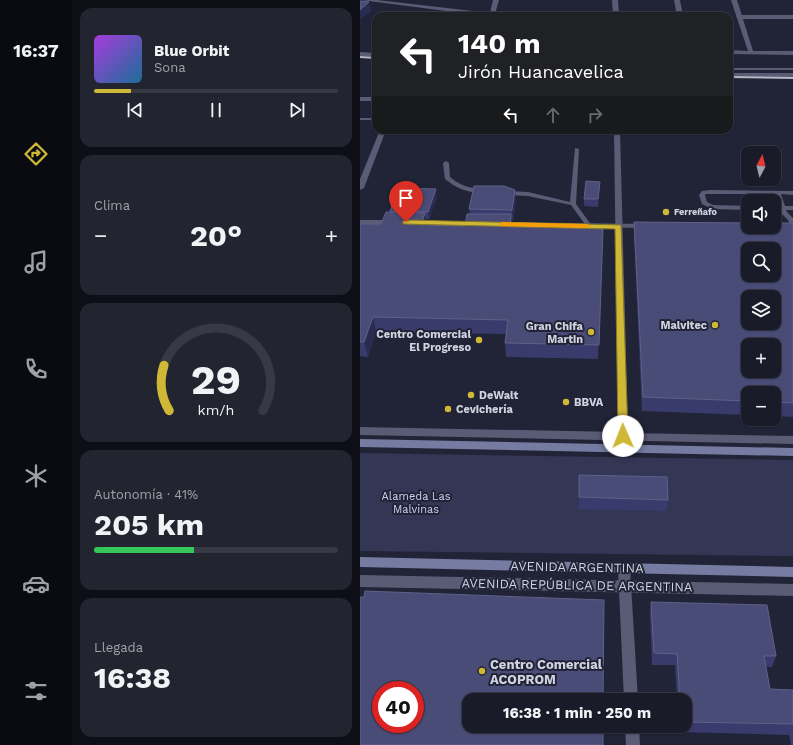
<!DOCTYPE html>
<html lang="es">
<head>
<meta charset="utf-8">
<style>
  :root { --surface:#191b28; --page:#222430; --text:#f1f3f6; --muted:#9fa1a8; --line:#373945; --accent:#d0b837 }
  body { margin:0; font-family:"Work Sans",sans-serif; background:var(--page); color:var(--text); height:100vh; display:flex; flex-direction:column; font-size:15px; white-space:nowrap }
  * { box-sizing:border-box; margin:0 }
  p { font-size:13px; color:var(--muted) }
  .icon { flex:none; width:22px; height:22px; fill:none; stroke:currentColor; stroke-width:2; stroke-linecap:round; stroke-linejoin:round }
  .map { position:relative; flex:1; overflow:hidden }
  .side { display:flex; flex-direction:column; gap:8px; padding:8px; background:#0e0f16; width:288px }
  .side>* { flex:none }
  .guide { position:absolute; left:12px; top:12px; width:361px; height:122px; border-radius:12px; box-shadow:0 1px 3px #0004,0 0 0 1px var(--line); background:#202124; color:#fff; overflow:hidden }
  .needle { width:26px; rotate:7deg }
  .controls { position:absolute; left:381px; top:146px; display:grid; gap:8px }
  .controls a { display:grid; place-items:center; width:40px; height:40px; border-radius:8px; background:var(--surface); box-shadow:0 1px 3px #0004,0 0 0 1px var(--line); font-size:20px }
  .speed { position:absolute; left:12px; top:681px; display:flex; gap:8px; font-size:20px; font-weight:700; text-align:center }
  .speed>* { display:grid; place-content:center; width:52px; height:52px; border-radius:50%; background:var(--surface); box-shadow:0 1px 3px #0004,0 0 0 1px var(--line); line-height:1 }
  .speed .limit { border:6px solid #d22; background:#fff; color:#111 }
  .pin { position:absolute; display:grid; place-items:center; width:34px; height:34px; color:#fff; margin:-41px -17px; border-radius:50% 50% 50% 0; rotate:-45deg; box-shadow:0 0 4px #0007 }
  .pin .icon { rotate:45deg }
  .me { position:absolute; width:44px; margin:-22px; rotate:359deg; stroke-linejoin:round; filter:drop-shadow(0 0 3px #0008) }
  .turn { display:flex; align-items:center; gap:14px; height:84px; padding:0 20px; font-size:18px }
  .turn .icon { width:52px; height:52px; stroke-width:2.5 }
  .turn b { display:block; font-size:28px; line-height:34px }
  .lanes { display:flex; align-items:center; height:38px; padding:0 20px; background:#0003; justify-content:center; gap:20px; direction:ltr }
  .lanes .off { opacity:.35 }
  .big { font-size:30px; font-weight:700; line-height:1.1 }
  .side .widget { flex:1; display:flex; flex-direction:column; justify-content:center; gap:6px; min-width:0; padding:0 14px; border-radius:12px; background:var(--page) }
  .side .dial { align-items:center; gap:0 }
  .dial svg { height:104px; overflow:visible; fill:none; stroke:var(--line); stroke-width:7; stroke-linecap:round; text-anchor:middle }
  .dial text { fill:var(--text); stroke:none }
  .song { display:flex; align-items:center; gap:12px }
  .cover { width:48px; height:48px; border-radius:6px; background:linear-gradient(135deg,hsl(280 70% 55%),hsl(200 70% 35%)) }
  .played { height:4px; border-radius:2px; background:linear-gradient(90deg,var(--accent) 15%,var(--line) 15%) }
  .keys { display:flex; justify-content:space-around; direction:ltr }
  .heat { display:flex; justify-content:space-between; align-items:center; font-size:22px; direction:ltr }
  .charge { height:6px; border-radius:3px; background:linear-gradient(90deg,#34c759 41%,var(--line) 0) }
  .trip { position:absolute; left:102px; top:693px; width:230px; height:40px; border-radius:12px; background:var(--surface); box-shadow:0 1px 3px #0004,0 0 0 1px var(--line); font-weight:700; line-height:40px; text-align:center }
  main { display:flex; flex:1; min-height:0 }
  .dock { display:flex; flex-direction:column; width:72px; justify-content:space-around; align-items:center; background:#0a0b10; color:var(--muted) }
  .dock .icon { width:28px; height:28px }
  .dock .on { color:var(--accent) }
  .dock b { font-size:18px; color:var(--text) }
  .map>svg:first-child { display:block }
</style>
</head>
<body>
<main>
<nav class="dock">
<b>16:37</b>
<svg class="icon on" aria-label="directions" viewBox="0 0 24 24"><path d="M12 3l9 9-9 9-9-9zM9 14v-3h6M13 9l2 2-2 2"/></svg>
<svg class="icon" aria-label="music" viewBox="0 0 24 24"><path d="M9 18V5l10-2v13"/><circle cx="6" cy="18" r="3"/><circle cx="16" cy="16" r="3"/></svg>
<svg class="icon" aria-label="phone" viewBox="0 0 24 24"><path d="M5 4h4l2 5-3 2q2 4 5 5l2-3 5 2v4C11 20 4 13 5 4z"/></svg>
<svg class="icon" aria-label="climate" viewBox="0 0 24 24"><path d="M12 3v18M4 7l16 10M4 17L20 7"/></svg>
<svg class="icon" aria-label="car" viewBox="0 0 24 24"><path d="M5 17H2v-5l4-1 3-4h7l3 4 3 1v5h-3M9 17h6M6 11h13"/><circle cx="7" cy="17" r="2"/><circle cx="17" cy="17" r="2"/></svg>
<svg class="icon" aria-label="filters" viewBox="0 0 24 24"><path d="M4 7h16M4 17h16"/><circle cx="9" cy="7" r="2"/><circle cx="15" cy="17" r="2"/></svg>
</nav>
<section class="side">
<div class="widget">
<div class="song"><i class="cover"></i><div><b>Blue Orbit</b><p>Sona</p></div></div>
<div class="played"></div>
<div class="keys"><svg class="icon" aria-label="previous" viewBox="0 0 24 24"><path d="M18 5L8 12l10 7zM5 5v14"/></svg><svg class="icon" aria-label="pause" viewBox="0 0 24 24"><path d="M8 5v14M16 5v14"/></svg><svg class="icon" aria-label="next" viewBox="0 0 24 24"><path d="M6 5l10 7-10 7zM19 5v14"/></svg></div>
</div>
<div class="widget"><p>Clima</p>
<div class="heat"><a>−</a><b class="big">20°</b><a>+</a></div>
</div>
<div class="widget dial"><svg viewBox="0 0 100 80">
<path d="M14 69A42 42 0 1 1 86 69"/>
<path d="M14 69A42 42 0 0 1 10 34" stroke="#d0b837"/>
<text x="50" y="56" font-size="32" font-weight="700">29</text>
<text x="50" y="72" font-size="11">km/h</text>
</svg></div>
<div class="widget"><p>Autonomía · 41%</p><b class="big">205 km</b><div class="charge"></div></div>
<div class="widget"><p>Llegada</p><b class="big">16:38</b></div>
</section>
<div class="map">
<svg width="433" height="745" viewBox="0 0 433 745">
  <rect width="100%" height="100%" fill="#212436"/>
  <!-- green -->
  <path fill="#333654" d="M0 453 433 460V556L0 551Z"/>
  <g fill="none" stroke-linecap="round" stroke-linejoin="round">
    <!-- service -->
    <path fill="#595c74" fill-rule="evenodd" d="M369 68H433V70H369Z
      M0 118H16V120H0Z
      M215 148 219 149 216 204 232 226 231 227H227L211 205 168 196 147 195 144 193 147 191 168 192 210 202Z
      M86 161 89 163 90 177C102 187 109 187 124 190V192C109 194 96 188 85 179L83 163Z
      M350 190 433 191V195L421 194 425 206H433V210H426L427 212 433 218V228L431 227 428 220 422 214 420 210H414V206H419L416 194H346L345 195 347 202 353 205 388 206V210L352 209 342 204 339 195 342 191Z"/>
    <!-- pedestrian -->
    <path fill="#595c74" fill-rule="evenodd" d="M433 15V19H379L376 17 379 15Z"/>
    <!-- minor -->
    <path fill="#595c74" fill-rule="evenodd" d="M1 0H17L130 13 133 0H139L135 14 141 16H125Z
      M314 0H320L323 16H317Z
      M371 0H377L393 51H433V55L369 54V50L388 51Z
      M0 52 16 53V57L0 56Z
      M369 73H433V77H369Z
      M0 97H16V101H0Z
      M20 130H26L4 188 0 190V179Z
      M0 220H36L40 222 36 224H0Z
      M51 221 118 222 122 224 118 226 54 225 50 223Z
      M137 222 288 224 292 226 288 228 140 226H137Z
      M264 563 268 564 270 568 278 700H264L258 568 260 564Z
      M265 726H279L280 745H266Z"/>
    <!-- tertiary -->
    <path fill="#595c74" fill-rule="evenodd" d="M252 0H258L259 16H253Z
      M254 130H260L268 433 433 436V444L0 435V427L258 432Z
      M0 575 433 584V596L0 587Z"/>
    <!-- secondary -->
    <path fill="#757ba1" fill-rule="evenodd" d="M0 439 433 448V456L0 447Z
      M0 557 433 567V577L0 567Z"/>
    <!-- rail -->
    <path stroke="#b4b6c4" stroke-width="2" d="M0 57 16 58
      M369 77 433 78"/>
  </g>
  <!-- wall -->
  <path fill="#393b6c" d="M369 91 373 100 371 110H369Z
    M240 182 238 207 224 206V199Z
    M77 197 69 219H66L67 225 105 226 110 214 109 209 156 201 153 220H152V227L243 229 238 359 146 357 145 343 146 334 16 332 8 357 0 356V224H21L30 213V211Z
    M274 222 433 223V417L414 416V393H388V415L282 411 274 235Z
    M219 475 308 500 307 511 219 509Z
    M291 602 416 656 412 667H406L410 689 433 690V745H431L429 735 319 732V726H325V700H317L315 665H292L290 614Z"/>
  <!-- shaded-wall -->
  <path fill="#292b51" d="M9 2 11 11 0 20V10Z
    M76 189 77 197 69 219 68 212Z
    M155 190 156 201 153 220 152 210Z
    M65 213 67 226 61 225Z
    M151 214 152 227H150Z
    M13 317 16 332 8 357 4 342Z"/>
  <!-- building -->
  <path fill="#4a4c78" stroke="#5f6188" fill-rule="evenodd" d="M0 1 9 2 0 10Z
    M369 91 373 100H369Z
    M226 181 240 182 238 199H224Z
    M114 186H144L155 190 152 210 109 209Z
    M39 188 76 189 68 212 30 211Z
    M26 212 65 213 61 225 105 226 107 214H151L150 227 243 229 239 345 145 343 148 320 13 317 4 342H0V224H21Z
    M274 222 388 223V227H414V223H433V403L414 402V393H388V401L283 397ZM388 249H414V275H388ZM388 297H414V323H388ZM388 345H414V371H388Z
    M219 475 307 477 308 500 219 497Z
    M5 591 244 600 243 700H109V726H243V745H0V597H4ZM21 690H55V724H21Z
    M291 602 407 605 416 656H404L410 689 433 690V724L325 722V700H320L317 654 294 653Z"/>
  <!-- route -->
  <path fill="#d0b837" stroke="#877824" d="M46 220 261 225 268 436 266 439H259L258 436 255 229 43 224V221Z"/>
  <!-- slow -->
  <path fill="#f59e0b" d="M142 222 227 224 231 226 227 228 140 226V223Z"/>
  <!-- markers -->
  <g fill="#d0b837" stroke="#212436" stroke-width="1.5">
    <circle cx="306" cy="212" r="4"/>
    <circle cx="355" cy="325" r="4"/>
    <circle cx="231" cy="332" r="4"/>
    <circle cx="119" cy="340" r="4"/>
    <circle cx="111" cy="395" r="4"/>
    <circle cx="206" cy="402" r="4"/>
    <circle cx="88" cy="409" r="4"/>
    <circle cx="122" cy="671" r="4"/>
  </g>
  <g text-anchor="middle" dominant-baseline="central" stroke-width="4" stroke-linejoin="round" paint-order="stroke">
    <!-- far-poi labels -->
    <g font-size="9" font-weight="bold" fill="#d1d3e0" stroke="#212436" text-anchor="start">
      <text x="314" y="212">Ferreñafo</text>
    </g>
    <!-- poi labels -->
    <g font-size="11" font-weight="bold" fill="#d1d3e0" stroke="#212436" text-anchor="end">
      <text x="347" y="325">Malvitec</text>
      <text x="223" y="326">Gran Chifa<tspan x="223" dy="13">Martin</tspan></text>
      <text x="111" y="334">Centro Comercial<tspan x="111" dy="13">El Progreso</tspan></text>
      <text x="119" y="395" text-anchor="start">DeWalt</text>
      <text x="214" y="402" text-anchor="start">BBVA</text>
      <text x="96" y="409" text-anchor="start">Cevichería</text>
    </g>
    <!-- park labels -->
    <g font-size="11" fill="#ccd1f3" stroke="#212436">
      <text x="56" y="496">Alameda Las<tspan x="56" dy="13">Malvinas</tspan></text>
    </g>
    <!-- near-street labels -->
    <g font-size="13" fill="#d1d3e0" stroke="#212436">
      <text transform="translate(217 567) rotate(1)">AVENIDA ARGENTINA</text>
      <text transform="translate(217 585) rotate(1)">AVENIDA REPÚBLICA DE ARGENTINA</text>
    </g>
    <!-- near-poi labels -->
    <g font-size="13" font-weight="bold" fill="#d1d3e0" stroke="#212436" text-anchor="start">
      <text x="130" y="664">Centro Comercial<tspan x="130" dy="15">ACOPROM</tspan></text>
    </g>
  </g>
</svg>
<div class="controls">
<a><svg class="needle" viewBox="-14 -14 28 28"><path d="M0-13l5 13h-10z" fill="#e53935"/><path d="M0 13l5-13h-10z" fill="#9fa1a8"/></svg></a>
<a><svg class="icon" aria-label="sound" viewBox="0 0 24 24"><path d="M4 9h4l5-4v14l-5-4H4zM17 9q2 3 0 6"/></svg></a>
<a><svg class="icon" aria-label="search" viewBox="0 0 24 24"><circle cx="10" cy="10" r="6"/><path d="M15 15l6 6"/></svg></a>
<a><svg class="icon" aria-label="layers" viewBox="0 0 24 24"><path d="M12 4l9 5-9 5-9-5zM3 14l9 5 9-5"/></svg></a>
<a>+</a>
<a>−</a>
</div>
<div class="speed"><div class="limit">40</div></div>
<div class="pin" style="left:46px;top:222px;background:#d93025"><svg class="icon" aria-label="arrive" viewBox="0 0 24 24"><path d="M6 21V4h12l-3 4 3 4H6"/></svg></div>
<svg class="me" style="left:263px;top:436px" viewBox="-20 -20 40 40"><circle r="19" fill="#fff"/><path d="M0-13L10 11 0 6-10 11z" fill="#d0b837"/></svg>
<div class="trip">16:38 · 1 min · 250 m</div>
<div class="guide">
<div class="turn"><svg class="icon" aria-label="left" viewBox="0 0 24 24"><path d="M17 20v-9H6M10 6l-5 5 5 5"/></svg><div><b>140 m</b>Jirón Huancavelica</div></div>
<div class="lanes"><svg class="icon" aria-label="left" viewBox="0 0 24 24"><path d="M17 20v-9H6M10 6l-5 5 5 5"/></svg><svg class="icon off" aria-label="ahead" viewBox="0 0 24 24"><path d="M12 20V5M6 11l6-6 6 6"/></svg><svg class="icon off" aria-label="right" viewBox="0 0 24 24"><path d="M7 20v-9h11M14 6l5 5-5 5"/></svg></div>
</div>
</div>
</main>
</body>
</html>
